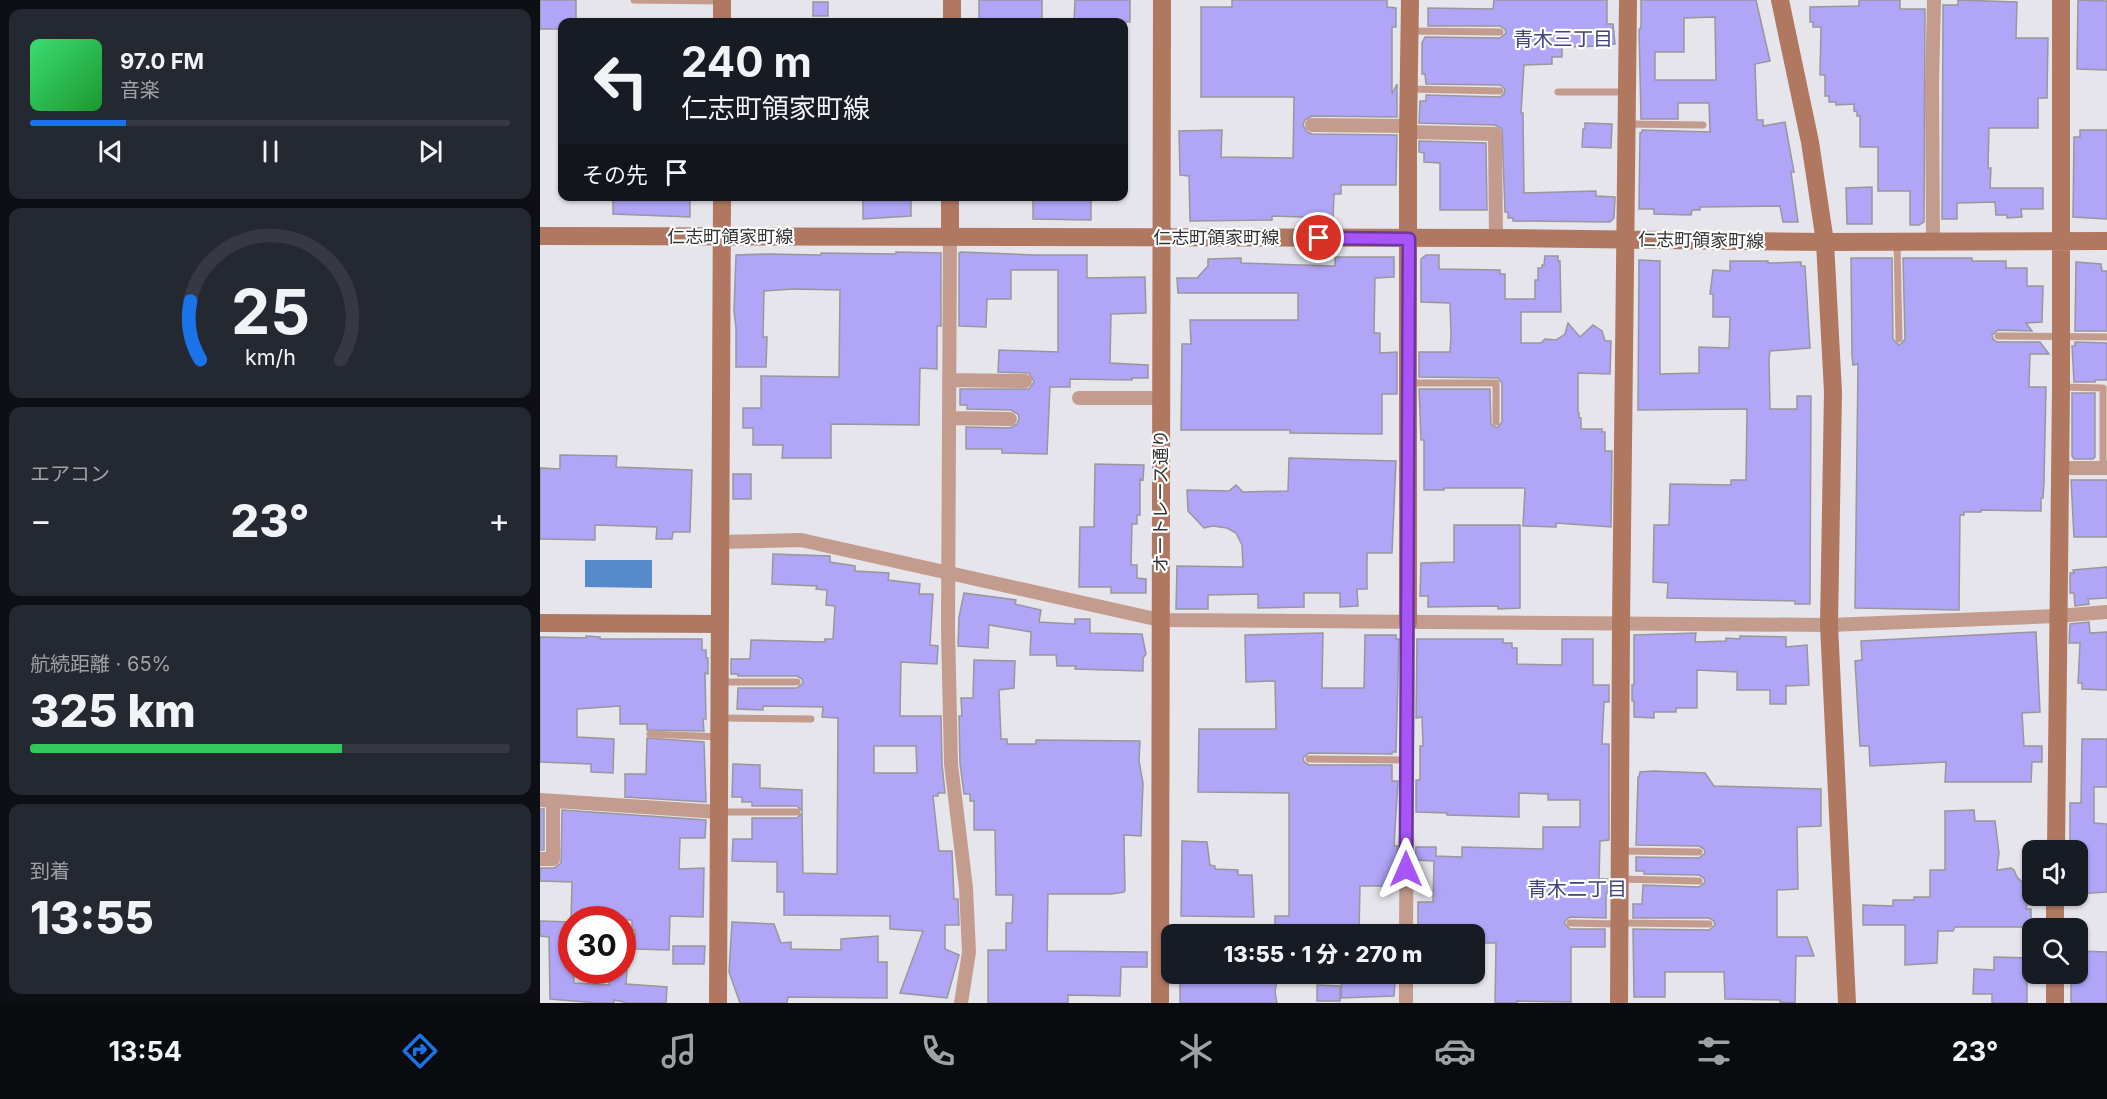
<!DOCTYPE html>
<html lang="ja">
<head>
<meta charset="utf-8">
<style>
  :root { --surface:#171b24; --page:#242831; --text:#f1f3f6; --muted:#9ea1a6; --line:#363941; --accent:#1a73e8 }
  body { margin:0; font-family:Inter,"Noto Sans JP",sans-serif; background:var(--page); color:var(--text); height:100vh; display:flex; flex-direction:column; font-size:22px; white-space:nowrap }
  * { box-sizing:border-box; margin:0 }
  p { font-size:20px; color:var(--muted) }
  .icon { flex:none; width:33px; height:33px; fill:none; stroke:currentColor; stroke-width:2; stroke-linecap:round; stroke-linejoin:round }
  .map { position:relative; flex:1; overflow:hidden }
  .drawer { display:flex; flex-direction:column; gap:9px; padding:9px; background:#0d0f14; width:540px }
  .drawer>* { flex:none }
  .guide { position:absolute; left:18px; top:18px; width:570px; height:183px; border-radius:12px; box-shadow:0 2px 4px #0004; background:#171b24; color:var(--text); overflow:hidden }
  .buttons { position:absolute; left:1482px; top:840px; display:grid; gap:12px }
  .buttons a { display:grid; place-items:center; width:66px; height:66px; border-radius:12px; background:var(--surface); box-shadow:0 2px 4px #0004; font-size:30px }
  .speed { position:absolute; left:18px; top:906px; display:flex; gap:12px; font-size:30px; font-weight:700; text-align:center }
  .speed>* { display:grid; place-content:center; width:78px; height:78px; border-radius:50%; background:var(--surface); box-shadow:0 2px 4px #0004; line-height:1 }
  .speed .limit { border:9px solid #d22; background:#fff; color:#111 }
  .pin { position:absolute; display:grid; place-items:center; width:51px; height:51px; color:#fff; margin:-26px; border:3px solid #fff; border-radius:50%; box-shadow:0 2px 6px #0007 }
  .me { position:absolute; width:66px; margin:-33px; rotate:0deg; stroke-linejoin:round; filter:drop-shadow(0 0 4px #0008) }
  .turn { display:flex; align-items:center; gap:21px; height:126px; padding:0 24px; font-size:27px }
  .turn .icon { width:78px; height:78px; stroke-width:2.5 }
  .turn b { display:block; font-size:42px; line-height:51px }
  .then { display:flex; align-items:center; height:57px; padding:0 24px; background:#0003; gap:12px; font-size:22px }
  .big { font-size:45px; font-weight:800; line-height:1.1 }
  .drawer .card { flex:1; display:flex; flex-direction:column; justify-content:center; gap:9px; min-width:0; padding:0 21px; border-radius:12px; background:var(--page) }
  .drawer .dial { align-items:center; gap:0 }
  .dial svg { height:156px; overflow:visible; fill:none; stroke:var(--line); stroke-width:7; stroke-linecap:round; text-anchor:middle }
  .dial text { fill:var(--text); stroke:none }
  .song { display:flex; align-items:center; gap:18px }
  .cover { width:72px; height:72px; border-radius:9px; background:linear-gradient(135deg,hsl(140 70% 55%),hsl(130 70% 35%)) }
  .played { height:6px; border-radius:3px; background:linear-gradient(90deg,var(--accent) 20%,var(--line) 20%) }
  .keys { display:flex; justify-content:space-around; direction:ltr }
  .heat { display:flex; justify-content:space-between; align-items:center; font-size:33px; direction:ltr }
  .charge { height:9px; border-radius:4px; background:linear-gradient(90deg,#34c759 65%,var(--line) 0) }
  .trip { position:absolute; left:621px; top:924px; width:324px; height:60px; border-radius:12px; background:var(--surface); box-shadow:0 2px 4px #0004; font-weight:800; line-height:60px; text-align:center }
  .tab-bar { display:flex; height:96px; justify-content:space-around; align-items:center; background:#090b0e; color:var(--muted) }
  .tab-bar .icon { width:42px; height:42px }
  .tab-bar .selected { color:var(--accent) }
  .tab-bar b { font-size:27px; color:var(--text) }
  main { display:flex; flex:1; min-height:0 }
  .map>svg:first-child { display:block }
</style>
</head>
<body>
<main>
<section class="drawer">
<div class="card">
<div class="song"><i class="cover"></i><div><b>97.0 FM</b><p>音楽</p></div></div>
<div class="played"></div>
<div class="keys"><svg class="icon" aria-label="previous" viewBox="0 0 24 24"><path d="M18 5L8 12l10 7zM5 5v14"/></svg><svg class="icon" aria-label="pause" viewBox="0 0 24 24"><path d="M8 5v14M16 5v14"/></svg><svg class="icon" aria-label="next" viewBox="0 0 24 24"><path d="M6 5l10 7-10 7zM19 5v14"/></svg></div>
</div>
<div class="card dial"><svg viewBox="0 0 100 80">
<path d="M14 69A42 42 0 1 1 86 69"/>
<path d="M14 69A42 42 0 0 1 9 39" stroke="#1a73e8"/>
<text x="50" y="56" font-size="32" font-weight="700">25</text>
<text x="50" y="72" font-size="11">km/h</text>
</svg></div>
<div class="card"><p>エアコン</p>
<div class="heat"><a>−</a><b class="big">23°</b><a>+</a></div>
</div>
<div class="card"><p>航続距離 · 65%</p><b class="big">325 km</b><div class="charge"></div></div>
<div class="card"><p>到着</p><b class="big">13:55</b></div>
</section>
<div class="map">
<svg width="1567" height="1003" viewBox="0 0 1567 1003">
  <rect width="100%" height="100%" fill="#e5e5eb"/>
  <!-- water -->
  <path fill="#568acc" d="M45 560H112V588L45 587Z"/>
  <!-- building -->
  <path fill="#b0a5f6" stroke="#97979c" stroke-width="1.5" fill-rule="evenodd" d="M0 0H36V22H22V29H0Z
    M439 0H502V22H439Z
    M535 0H590V22H534Z
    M692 0H847V7L856 8V27H852V94L857 84V117L772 116 765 120 763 125 767 132 772 134 857 135 856 185H801V194H794L793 218 732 216V220L650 221 649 176 640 175 639 131 682 130 681 157 753 158 754 97H661V7H692Z
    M954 0H1067V24H1073L1075 44H1061V46L1022 47V57H1012V64L984 65 981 113H983L984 193 1056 191V196L1075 197 1074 218 1070 222 973 221V218H968V212H965L962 129 955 125 879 123 880 101H886V95L960 97 964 94 965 89 960 85 886 84 885 74H882V43L885 37 960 38 966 33 965 29 960 26H888V8L953 9Z
    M1101 0H1216L1230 61 1215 64 1217 120H1223V126L1245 122 1254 172H1251L1258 222H1243L1240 206 1160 207V210H1152L1151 215 1114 214V209H1099L1100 133 1102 132V130L1170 132 1169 103H1138V119H1101L1099 30 1101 27ZM1175 17 1176 80H1115V52H1144V18Z
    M1319 0H1360V9H1385L1384 222 1379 225H1370V191H1338V147H1320V116H1317V112L1314 111V104L1296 105V102H1289V96H1285V75H1280L1281 27H1273V22H1270V7L1319 6Z
    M1418 0 1477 2 1476 38H1508L1507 98H1498V128H1449L1448 168H1451L1450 188H1503V209H1481L1482 217 1467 218V215H1456L1455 202 1417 203V219H1402L1403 10V5H1418Z
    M1538 0 1567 1V70L1537 69Z
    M273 2H288V16H273Z
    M1045 123 1072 124 1071 148 1042 147 1043 129H1045Z
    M1540 130H1567V219L1533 217 1534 137H1540Z
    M879 141 946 143 947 210H900V163L884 162V153L879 152Z
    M1332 187V224H1307L1306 188Z
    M73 196 150 197V217L73 214Z
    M323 196H371V216L323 219Z
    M493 199H551V220L493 219Z
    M356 252 401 253V326H397V369L380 368 379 425 291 424V458H242L243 445H213V428H203V408H221V376L299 377 300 290 253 289 224 291 223 337H227L226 367H196V328L194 311 196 255 228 254 281 255V253L356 254Z
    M421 252 496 255H547V278L605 277 606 313 571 314 570 363 608 365V378H592V380L530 379V387H510L507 454 462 453V449H426V427L470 428 477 424 479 419 478 414 471 410 427 409V405H420V389H489L494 382 489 373 458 372 459 350 518 352V270H471V299H447L446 327 419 326V253Z
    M886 255H899V269L960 270V274H965V299H995V280H998V268H1002V265H1004L1005 256H1018V261H1020L1021 312H981V343H1001L1005 339 1016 340 1025 334 1028 323 1040 337 1053 325 1062 331 1065 341H1071L1070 374 1038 373V412L1039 413V418H1041V429H1062V432H1065V451H1072L1071 527 1016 523V527L983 526 985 488H904V490H884V440H881L879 389H950L951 424 957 428 962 422V383L958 378 879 377V352H910L911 336 910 303 881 302V259Z
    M795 257H854V277L835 278 834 333H840V353L857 352V394H842V434L750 433V430H641L642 344H651L650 320H758V293H638L637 278H657L668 266V259L701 258V263L795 266Z
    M1311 258H1352L1353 339 1359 345 1362 343 1365 339 1363 258H1432V261H1466V268H1487V286H1503L1502 322 1486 323 1492 331 1458 330 1452 335 1453 339 1457 342H1500L1509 354H1490L1489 387H1506L1504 482 1503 498H1501V511L1441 510V512H1424V515H1420L1419 610 1315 608 1318 364 1313 365 1312 355Z
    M1099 260 1120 261V374L1159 373V347L1189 348 1190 317H1173V294H1170L1173 270 1190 271V261H1228V263L1261 262V266H1265L1270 348 1230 351 1229 359 1230 409H1257V396H1271L1270 604H1255V601L1127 598 1128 583 1113 582 1114 525H1129L1130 484 1191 485V480H1206L1207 409 1098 410Z
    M1536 262 1561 264 1562 271H1567V331H1535Z
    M1535 342 1567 343V380H1555V382H1534L1532 346H1535Z
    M1532 393H1555V457L1553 459H1534L1532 456Z
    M20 455 77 456 76 467 152 470 150 532H133L132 539H116L117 527 55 525V540L0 539V468L20 469Z
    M749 458 856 461 852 553H827V589H817L818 606 800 607V593H764V607L718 608V594L668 595V609H636L637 566 703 567 702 545 696 533 687 528 673 526 664 528 648 511 647 490 689 491 696 485 703 492 748 491Z
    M555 464 604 465 603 480 600 479V515H597V524H592L591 565H597V578L606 579V593H571V587H539L540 527H554Z
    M193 474H211V499H193Z
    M1531 480H1567V537H1534Z
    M914 525H980V608L958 609V606L888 607V596H880L881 563 914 562Z
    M233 554 290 556V562L315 566V571L349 573 348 580 380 584 379 594H393L390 645 398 646 397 664 361 662 360 716H401L402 764 405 793H398V796H393L399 851H412L414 899H418L419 925H405V949L419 955 407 998 360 993 383 931 350 929V916L244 915V892H237V862L192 861 193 839H212V818H257L262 813 263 873 297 874 298 718 282 717 283 707 223 706V710L197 709 198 688H257L263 683 262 679 257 676H198V674H191V659H210L211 640 285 642V639H293L295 606 286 605 287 590 276 589 277 586 232 584ZM334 746H376L377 773H334Z
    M1567 567V598L1548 599 1549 604 1535 606 1534 593H1530V573H1534L1533 570Z
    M424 593 476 600 475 604 501 610 499 622 535 624V619H550V633L602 634 606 654 603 658V671L535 669 536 666H517L516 655H490L491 632 449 625 448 648 418 646 419 617Z
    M1549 622 1550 633 1567 632V690L1542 689V683H1538L1540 643H1529L1530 624Z
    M1496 632 1500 712 1482 713 1484 746H1502V762H1492L1491 782H1405L1406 762 1330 766 1329 746H1320L1315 661 1322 660 1321 641Z
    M783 633 782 688H824L825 635H856V639H859L856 752H852V754L769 753 763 758 764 762 769 765H852V781H858L854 846H858L857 860H854V886H820L819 934H735V916H749V793L658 792 659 729H736L735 681 706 682 705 635Z
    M1156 633 1155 642 1186 641V638L1200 639V636L1246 637V647L1267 645 1269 685 1246 686V704H1230V690H1197V672L1157 670V708H1136V712H1114V718L1094 717V701H1092V685H1094V635Z
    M46 636 60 637V639H162V650H166V658H168V674L165 673 166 719H163L164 731 107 730V724H80V706L37 709V737L74 739 73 773 51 772V764L0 762V637L46 638Z
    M877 639H963V643H972V648H977V664L1022 665V639H1053V685H1069V702H1064L1062 744H1069V840L1060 841 1059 879H1068V893H1066V918L1030 917 1026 920 1024 923 1030 929H1065V947H1031V1002L977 1001V1003H955L956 943H934V934H878V902H893L894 861 875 860 876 847H896V856L922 857V847L1003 849V827H1040V800H1008V794L979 793V817L907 815V813L876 812V780H880V746H883L882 717 876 718Z
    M434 660 475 661 474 688 459 690 461 739H467V744H496V740L600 741 599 761 603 783 601 836 584 835 585 890 584 892 572 894H508L507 951 607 952V967H581L580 996 528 995V1003H448V950H466V923H472L473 895H456L455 830H434V801H430V794H424L420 763 419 716H422L421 698H433Z
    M107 738 164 742 166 802 85 797V774H106Z
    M1542 739H1567V787H1554V823L1567 824V892L1538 894V850H1530V803H1541Z
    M193 764 220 765V788L262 790V811L257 806H212V802H202V797H192Z
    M1113 771 1165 773 1174 786 1281 789V826L1257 827 1258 889 1237 890V937H1267L1274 956H1256L1255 1003 1240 1002V1000L1185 999 1184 972H1125V997H1094L1093 929 1169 930 1175 925 1174 921 1169 918H1093V904H1102L1103 885 1159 887 1165 882 1164 878 1159 875 1104 874V871H1096V857L1159 858 1165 853 1164 849 1159 846 1096 845 1098 777H1099L1100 772Z
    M0 809H4V850H0Z
    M22 810 166 820 165 838H140L139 869 164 868 163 917 130 916 129 950 95 949V930H92V920H31L32 882 0 881V868H14L21 863Z
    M1434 810 1435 821H1455L1459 853 1457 870 1471 868 1474 870 1477 877 1488 888 1490 893 1486 909H1491V927H1415L1413 931H1398L1397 963 1365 965V925H1323V905L1353 906V900H1374V897H1390V870H1405V811Z
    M642 841 667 842 670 865 675 866V869L698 870V875H712L714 917 641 916Z
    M0 921 32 922V970H33L34 983 69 985 70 970H87L86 984 127 987 126 1003H88L74 1000V1003H57L10 999 9 937 0 936Z
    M192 922 234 924 241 943 251 942V949L301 950V939L338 936V962H347V998L248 997 247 1003H200L189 972Z
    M133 946H165L164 964H133Z
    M1538 951 1567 952V1003H1531V974H1538Z
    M1454 957 1492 958V974H1487V1003H1452V994H1433L1434 969 1454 970Z
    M642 974H738L735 992 737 1003H640V984Z
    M802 976H823V978H838V982H855L854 996 801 998Z
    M777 985 800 986V1001H777Z"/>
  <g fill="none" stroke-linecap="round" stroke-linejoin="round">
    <!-- lane -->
    <path stroke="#c39c8d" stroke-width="7" d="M94 0 181 1
      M870 31 960 32
      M869 89 960 91
      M1018 92H1085
      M1087 124 1163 125
      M1357 242 1359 339
      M1458 336 1567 337
      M870 383H956V422
      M1522 387 1563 388V468
      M180 682H257
      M180 718 271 719
      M110 734 180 737
      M769 759 867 760
      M179 812H257
      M1080 851 1159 852
      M1080 879 1159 881
      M1030 923 1078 924
      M1081 923 1169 924"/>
    <!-- street -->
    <path stroke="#c39c8d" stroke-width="14" d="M772 125 868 126
      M868 132 955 134 956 238
      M410 236 408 629 411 764 426 888 429 952 421 1003
      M1393 242 1392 84 1394 0
      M409 380 485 381
      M539 398H621
      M409 418 470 419
      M1520 468H1567
      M180 542 261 540 620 620 1289 625 1517 616 1567 612
      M0 800 179 812
      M0 859H13V801
      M866 934 868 623
      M866 1003V974"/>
    <!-- secondary -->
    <path stroke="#b07861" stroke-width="18" d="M1240 0 1270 142 1285 242 1293 392 1289 625 1307 1003
      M182 22V0
      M412 22V0
      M0 236 956 238 1285 242 1567 241
      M410 236V196
      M0 623 180 624
      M868 623V132L870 0
      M1516 850 1521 387V0
      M1515 928V896
      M178 1003 182 196
      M620 1003 622 0
      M1079 1003 1081 623 1088 0
      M1515 1003V974"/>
  </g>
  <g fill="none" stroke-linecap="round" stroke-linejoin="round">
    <!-- route casing -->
    <g stroke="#6d37a1" stroke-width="15">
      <path id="route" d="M779 238 869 239 866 869"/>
    </g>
    <!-- route -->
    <use href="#route" stroke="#a855f7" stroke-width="10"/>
  </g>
  <g text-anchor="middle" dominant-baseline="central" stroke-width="4.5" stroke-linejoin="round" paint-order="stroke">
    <!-- street labels -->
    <g font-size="18" fill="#323234" stroke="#fff">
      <text x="190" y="236">仁志町領家町線</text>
      <text x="676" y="237">仁志町領家町線</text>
      <text transform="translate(1161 240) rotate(1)">仁志町領家町線</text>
      <text transform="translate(620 501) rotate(-90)">オートレース通り</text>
    </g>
    <!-- neighbourhood labels -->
    <g font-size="20" fill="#43427e" stroke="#fff">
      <text x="1023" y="39">青木三丁目</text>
      <text x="1037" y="889">青木二丁目</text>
    </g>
  </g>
</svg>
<div class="buttons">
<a><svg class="icon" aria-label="sound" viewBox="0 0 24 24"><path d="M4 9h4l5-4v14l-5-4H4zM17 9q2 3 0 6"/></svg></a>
<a><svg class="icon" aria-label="search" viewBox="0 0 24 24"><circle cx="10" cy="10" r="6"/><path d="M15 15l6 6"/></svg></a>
</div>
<div class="speed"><div class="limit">30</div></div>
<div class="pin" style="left:779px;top:238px;background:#d93025"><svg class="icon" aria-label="arrive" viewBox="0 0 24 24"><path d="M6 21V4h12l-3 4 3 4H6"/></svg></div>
<svg class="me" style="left:866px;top:869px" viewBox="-20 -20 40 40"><path d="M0-17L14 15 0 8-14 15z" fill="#a855f7" stroke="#fff" stroke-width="4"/></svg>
<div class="trip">13:55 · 1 分 · 270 m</div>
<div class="guide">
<div class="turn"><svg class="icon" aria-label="left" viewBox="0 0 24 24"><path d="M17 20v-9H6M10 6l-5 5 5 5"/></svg><div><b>240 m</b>仁志町領家町線</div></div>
<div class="then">その先<svg class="icon" aria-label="arrive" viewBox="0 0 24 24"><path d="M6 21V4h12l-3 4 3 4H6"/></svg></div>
</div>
</div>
</main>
<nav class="tab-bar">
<b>13:54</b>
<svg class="icon selected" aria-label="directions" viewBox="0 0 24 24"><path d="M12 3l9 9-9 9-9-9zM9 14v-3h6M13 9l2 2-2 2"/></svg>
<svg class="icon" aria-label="music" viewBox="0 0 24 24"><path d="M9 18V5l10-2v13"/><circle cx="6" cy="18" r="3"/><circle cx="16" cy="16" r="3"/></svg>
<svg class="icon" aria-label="phone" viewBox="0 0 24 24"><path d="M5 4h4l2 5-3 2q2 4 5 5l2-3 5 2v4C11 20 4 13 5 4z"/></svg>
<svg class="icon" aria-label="climate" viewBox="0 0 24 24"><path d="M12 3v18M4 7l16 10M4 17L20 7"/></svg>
<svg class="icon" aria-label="car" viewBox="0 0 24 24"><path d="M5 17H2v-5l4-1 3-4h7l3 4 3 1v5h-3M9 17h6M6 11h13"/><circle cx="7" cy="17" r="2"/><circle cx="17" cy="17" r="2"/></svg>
<svg class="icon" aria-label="filters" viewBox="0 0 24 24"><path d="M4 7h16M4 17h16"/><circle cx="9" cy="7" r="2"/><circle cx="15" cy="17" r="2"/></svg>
<b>23°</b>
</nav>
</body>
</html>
